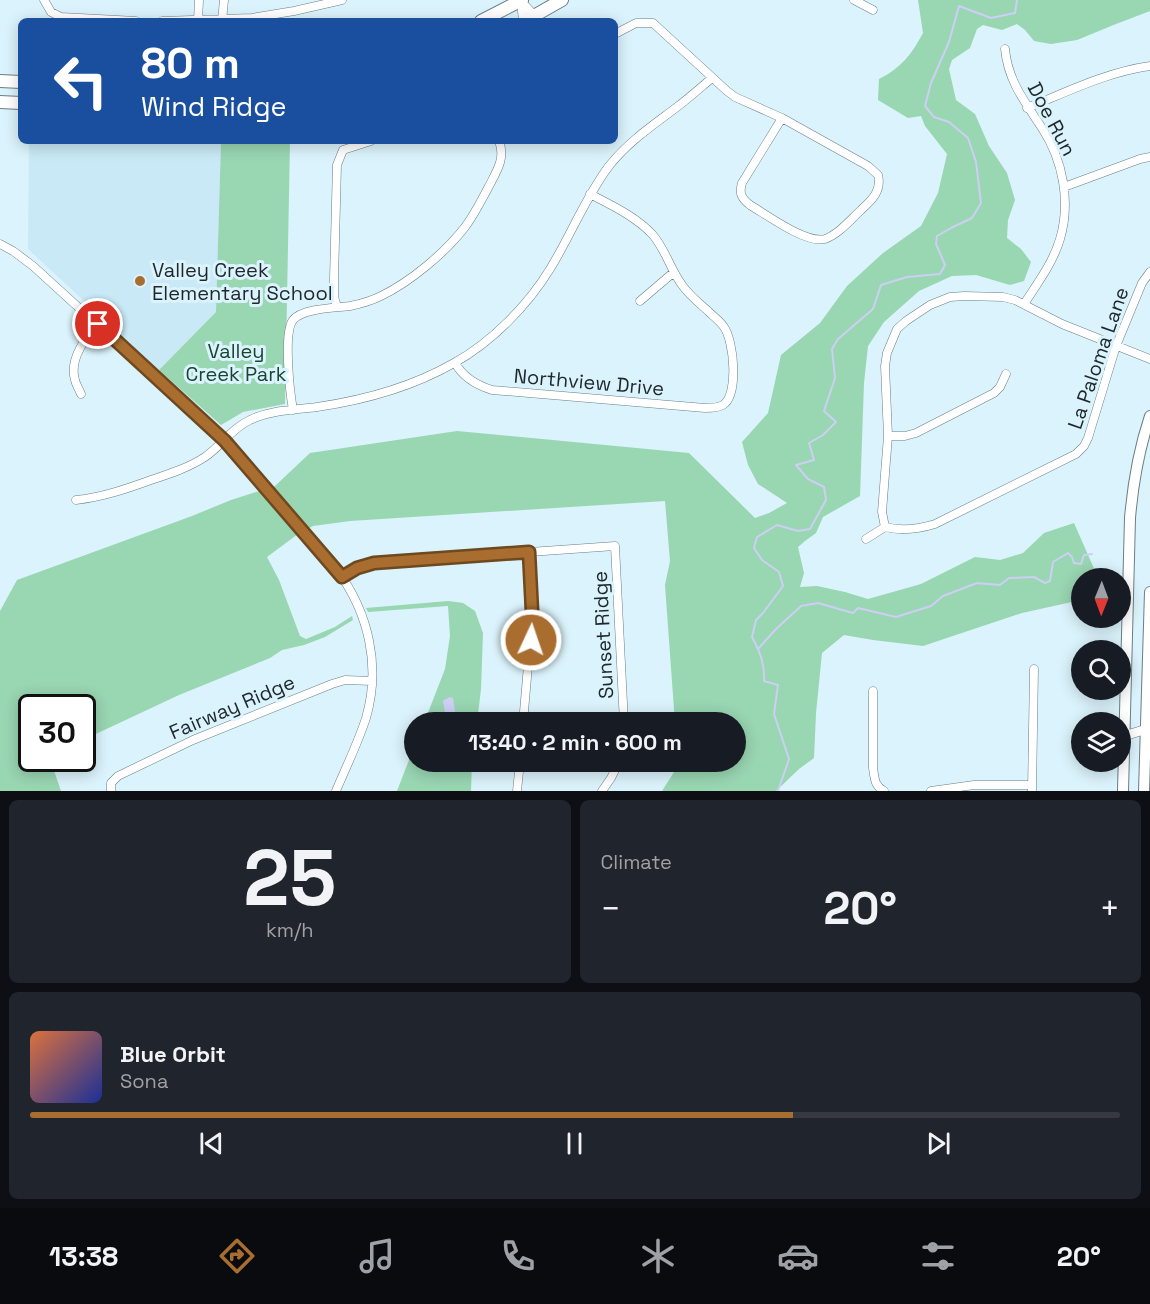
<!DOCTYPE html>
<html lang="en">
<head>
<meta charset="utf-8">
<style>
  :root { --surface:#171b24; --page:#20242c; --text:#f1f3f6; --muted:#9ea1a6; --line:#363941; --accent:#a96e2f }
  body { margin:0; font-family:"Space Grotesk",sans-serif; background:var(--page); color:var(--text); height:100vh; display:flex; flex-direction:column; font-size:22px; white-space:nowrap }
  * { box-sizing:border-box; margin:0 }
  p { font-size:20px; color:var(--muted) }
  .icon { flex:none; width:33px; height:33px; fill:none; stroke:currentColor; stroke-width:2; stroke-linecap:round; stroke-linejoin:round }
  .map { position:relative; height:791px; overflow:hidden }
  .sheet { display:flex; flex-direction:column; gap:9px; padding:9px; background:#0d0f14; flex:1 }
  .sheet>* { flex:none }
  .top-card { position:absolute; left:18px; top:18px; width:600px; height:126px; border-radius:9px; box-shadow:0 3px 15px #0003; background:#1a4fa0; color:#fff; overflow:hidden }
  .needle { width:39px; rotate:181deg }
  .controls { position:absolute; left:1071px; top:568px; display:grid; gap:12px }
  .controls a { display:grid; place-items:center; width:60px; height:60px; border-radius:50%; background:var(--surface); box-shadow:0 3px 15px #0003; font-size:30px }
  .speed { position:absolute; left:18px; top:694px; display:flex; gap:12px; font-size:30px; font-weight:700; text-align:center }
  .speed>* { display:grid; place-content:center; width:78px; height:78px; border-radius:50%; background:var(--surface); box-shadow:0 3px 15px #0003; line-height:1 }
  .speed .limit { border:3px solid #111; border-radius:9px; background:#fff; color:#111 }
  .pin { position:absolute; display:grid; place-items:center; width:51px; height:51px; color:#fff; margin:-26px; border:3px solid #fff; border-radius:50%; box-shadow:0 2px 6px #0007 }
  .me { position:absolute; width:66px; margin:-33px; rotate:3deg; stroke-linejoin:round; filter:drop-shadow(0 0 4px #0008) }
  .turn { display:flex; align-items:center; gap:21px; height:126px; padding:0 24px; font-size:27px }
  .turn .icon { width:78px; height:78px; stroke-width:2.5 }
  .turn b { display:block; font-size:42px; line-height:51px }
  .big { font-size:45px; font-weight:800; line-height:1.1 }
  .sheet .widget { flex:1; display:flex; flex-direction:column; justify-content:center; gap:9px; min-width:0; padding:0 21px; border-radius:9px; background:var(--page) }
  .sheet .dial { align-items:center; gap:0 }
  .dial b { font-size:78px; line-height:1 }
  .song { display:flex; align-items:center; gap:18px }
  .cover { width:72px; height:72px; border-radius:9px; background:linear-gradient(135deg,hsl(20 70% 55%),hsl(230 70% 35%)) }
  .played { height:6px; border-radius:3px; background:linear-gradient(90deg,var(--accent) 70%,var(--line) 70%) }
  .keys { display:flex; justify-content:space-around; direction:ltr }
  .heat { display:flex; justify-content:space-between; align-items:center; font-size:33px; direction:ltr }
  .sheet .tiles { flex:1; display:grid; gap:9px; grid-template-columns:1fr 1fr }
  .widget:last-child { grid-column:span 2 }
  .trip { position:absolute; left:404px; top:712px; width:342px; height:60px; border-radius:30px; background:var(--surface); box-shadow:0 3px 15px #0003; font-weight:800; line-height:60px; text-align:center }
  .tab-bar { display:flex; height:96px; justify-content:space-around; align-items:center; background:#090b0e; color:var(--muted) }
  .tab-bar .icon { width:42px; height:42px }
  .tab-bar .on { color:var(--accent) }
  .tab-bar b { font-size:27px; color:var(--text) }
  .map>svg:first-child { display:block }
</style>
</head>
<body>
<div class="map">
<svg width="1150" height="791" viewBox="0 0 1150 791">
  <rect width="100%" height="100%" fill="#dbf3fc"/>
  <!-- built -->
  <path fill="#c8e9f5" d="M29 141H221L216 312 159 370 28 249Z"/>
  <!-- green -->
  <path fill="#99d6b2" d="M918 0H1150V11L1116 24 1077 40 1051 44 1034 41 1025 30 1017 24 1002 30 983 25 977 29 970 48 952 60 949 69 956 100 975 114 989 146 1007 173 1015 200 1008 220 1007 238 1021 249 1031 262 1024 281 1010 285 976 275 952 276 919 291 884 322 868 346 864 383 860 496 823 517 816 533 805 541 798 547 804 573 800 587 817 586 845 592 868 599 921 584 975 557 1000 560 1023 553 1044 533 1074 523 1096 573 1094 579H1082L1081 600 1022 613 923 646 873 640 844 635 822 653 816 713 814 758 799 769 776 791H662L674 772 677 762H735V723H675L665 585 670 561 665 501 350 521 313 526 298 534 267 557 279 580 300 636 306 639 335 627 352 616 353 620 325 637 304 645 282 650 270 658 179 695 83 740 82 708H32V759H50L61 791H0V611L17 580 192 516 231 500 275 486 310 453 457 431 689 453 755 518 769 513 787 503 758 484 748 465 742 442 768 413 781 355 820 323 847 286 883 253 921 226 938 193 947 154 925 126 921 116 908 118 878 100 879 79C900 69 912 54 923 33Z
    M221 141H290L285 404 243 412 221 425 159 370 216 312Z
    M448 601 463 603 475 611 483 633 481 689 477 723H424L445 669 450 636 448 606 368 612 366 608Z
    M414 747V762H472L471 791H397Z"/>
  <!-- water -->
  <path fill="#cdcff4" d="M450 697 453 698 455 711 454 723H447L443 701 444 700Z"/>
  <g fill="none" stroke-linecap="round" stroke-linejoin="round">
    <!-- stream -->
    <path stroke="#cdcff4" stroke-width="2" d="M758 649 776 629 801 606 818 603 853 613 858 608 896 617 931 606 943 596 977 583 1000 585 1009 578 1034 577 1045 583 1050 581 1053 562 1068 553 1072 557 1074 563 1081 564 1084 555 1092 554
      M778 791 789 759 774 714 778 685 764 681C765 664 760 652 752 637L756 620 763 613 783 586 779 572 762 560 754 548 757 537 777 525 798 531 810 529 826 500 824 487 808 479 796 465 814 460 809 443 823 435 836 422 824 411 835 378 832 349 838 339 873 309 881 285 907 277 940 274 945 265 936 244 937 236 951 228 972 218 981 203 976 162 968 138 949 122 934 117 925 106 931 83 949 42 959 6 991 18 1015 13 1017 0"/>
    <!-- minor casing -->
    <g stroke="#697f86" stroke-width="9">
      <path id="minor" d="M44 0 51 12 61 17 136 21
        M520 0 535 16 538 21
        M854 0 873 10
        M521 1 523 21
        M162 21 252 18 294 11 342 0
        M198 21 199 0
        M222 21 224 0
        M615 34 636 23H653L727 91 735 97 782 118
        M1005 49C1008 81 1025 102 1042 128 1063 160 1071 202 1060 239 1053 263 1037 284 1024 304
        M1027 108C1067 92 1107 72 1150 66
        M782 118 868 166 878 175C882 191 872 200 861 210 850 220 839 234 825 239 806 244 767 215 750 205 741 198 739 193 742 183Z
        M1064 187 1140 159 1150 157
        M0 244 13 251 33 266 225 441 337 570C369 613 381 667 366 718 358 743 346 767 336 791
        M640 301 674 272
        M337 307 334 297V279L337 165 343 150 371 141
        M455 363C463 377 476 385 492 390L705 408C711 408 718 408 723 405 739 395 734 341 724 327 720 321 713 316 708 311 699 303 689 295 682 285 670 269 665 248 652 234 635 216 611 205 590 194
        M81 394C79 389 76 385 75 380 69 360 85 338 98 324
        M293 410C290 393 283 333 293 320 303 308 336 308 350 306 360 304 371 301 381 296 410 282 445 253 465 227 474 215 481 201 488 188 496 172 506 159 499 141
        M888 436H905L916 433 994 393 1000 387 1006 374
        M76 500C103 497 126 489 151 480 169 474 188 468 205 457 221 446 232 428 250 420 270 410 295 410 317 407 365 400 412 387 454 363 492 342 528 305 550 269 571 235 585 198 609 166 629 141 652 126 677 107 689 98 700 88 712 78
        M885 527 882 512 888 436 885 366 887 353 897 329 906 321 930 305 950 297 964 296 1003 297 1015 300 1062 324 1150 359
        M866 539 885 527C901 531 919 529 935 524L1076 454 1084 446 1088 438 1116 346 1142 283 1150 272
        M342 577 357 568 374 563 615 546 624 723
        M873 691V768C875 779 874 785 884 791
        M523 723 532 620 529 552
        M666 762 674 765
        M111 791V783L118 776 193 740 332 684 345 680 372 681
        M517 791 520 762
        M602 791 611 778 619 762
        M931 791 974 785H1032
        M1032 791 1034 669"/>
    </g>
    <!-- tertiary casing -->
    <g stroke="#697f86" stroke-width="10">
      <path id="tertiary" d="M1124 736 1150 728"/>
    </g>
    <!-- secondary casing -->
    <g stroke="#697f86" stroke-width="12">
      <path id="secondary" d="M1123 791 1130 518C1133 483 1139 449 1150 416
        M1144 791 1150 592"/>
    </g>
    <!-- primary casing -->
    <g stroke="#697f86" stroke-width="14">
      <path id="primary" d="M481 21 522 0
        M525 21 562 0
        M0 81 21 82
        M0 102 21 103"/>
    </g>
    <!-- minor -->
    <use href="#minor" stroke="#fff" stroke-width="8"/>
    <!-- tertiary -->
    <use href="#tertiary" stroke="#fff" stroke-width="9"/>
    <!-- secondary -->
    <use href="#secondary" stroke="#fff" stroke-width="10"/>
    <!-- primary -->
    <use href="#primary" stroke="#fff" stroke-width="12"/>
  </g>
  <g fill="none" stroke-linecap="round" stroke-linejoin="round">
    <!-- route casing -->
    <g stroke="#6e481f" stroke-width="15">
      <path id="route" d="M98 324 225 441 342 577 357 568 374 563 529 552 532 611 531 640"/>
    </g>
    <!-- route -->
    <use href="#route" stroke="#a96e2f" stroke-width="10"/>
  </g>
  <!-- markers -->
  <circle fill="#a96e2f" stroke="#dbf3fc" stroke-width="2" cx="140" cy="281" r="6"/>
  <g text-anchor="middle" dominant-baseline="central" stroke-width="6" stroke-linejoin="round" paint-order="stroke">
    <!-- street labels -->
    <g font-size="20" fill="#1e272a" stroke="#dbf3fc">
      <text transform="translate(1052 119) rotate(62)">Doe Run</text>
      <text transform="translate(1098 358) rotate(-71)">La Paloma Lane</text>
      <text transform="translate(589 382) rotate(5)">Northview Drive</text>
      <text transform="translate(603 635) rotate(-93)">Sunset Ridge</text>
      <text transform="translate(232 707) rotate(-23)">Fairway Ridge</text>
    </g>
    <!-- poi labels -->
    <g font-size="20" fill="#1e272a" stroke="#dbf3fc" text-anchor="start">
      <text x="152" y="270">Valley Creek<tspan x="152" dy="23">Elementary School</tspan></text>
    </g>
    <!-- park labels -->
    <g font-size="20" fill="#19452f" stroke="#dbf3fc">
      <text x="236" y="351">Valley<tspan x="236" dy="23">Creek Park</tspan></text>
    </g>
  </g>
</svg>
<div class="controls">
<a><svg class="needle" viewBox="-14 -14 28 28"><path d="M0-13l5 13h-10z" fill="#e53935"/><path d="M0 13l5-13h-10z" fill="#9ea1a6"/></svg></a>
<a><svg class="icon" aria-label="search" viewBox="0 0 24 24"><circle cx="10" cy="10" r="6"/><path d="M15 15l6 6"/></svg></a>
<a><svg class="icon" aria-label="layers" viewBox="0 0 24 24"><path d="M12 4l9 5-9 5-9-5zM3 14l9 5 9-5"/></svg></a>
</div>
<div class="speed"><div class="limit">30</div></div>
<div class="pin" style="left:98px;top:324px;background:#d93025"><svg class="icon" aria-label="arrive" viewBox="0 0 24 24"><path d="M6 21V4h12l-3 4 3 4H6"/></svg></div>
<svg class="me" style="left:531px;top:640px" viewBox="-20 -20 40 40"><circle r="17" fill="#a96e2f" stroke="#fff" stroke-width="3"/><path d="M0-11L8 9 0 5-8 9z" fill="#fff"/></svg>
<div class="trip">13:40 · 2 min · 600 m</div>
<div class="top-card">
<div class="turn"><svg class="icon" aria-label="left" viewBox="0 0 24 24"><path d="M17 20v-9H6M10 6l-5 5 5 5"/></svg><div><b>80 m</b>Wind Ridge</div></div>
</div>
</div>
<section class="sheet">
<div class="tiles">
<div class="widget dial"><b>25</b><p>km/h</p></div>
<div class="widget"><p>Climate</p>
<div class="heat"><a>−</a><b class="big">20°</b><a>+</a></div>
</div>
<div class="widget">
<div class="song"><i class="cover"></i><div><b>Blue Orbit</b><p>Sona</p></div></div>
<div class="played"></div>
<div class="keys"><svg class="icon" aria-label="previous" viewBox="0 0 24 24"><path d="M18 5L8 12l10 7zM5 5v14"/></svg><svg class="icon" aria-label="pause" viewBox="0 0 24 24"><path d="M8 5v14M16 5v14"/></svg><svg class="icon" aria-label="next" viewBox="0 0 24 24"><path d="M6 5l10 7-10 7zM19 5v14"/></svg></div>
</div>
</div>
</section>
<nav class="tab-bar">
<b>13:38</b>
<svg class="icon on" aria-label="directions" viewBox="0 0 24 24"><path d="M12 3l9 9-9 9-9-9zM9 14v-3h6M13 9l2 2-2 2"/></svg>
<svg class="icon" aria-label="music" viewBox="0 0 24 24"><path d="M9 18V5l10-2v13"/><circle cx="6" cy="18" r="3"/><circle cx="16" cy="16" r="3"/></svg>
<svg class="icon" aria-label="phone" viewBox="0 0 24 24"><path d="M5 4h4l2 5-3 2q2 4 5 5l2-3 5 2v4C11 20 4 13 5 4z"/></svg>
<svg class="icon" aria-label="climate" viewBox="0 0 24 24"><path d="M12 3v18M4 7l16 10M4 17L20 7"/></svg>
<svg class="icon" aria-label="car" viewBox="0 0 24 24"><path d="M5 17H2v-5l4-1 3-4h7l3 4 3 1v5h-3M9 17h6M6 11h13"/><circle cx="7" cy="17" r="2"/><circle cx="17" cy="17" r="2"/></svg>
<svg class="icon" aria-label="filters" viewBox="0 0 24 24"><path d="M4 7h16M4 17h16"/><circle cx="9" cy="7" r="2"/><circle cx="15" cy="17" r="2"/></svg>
<b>20°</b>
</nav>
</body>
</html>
